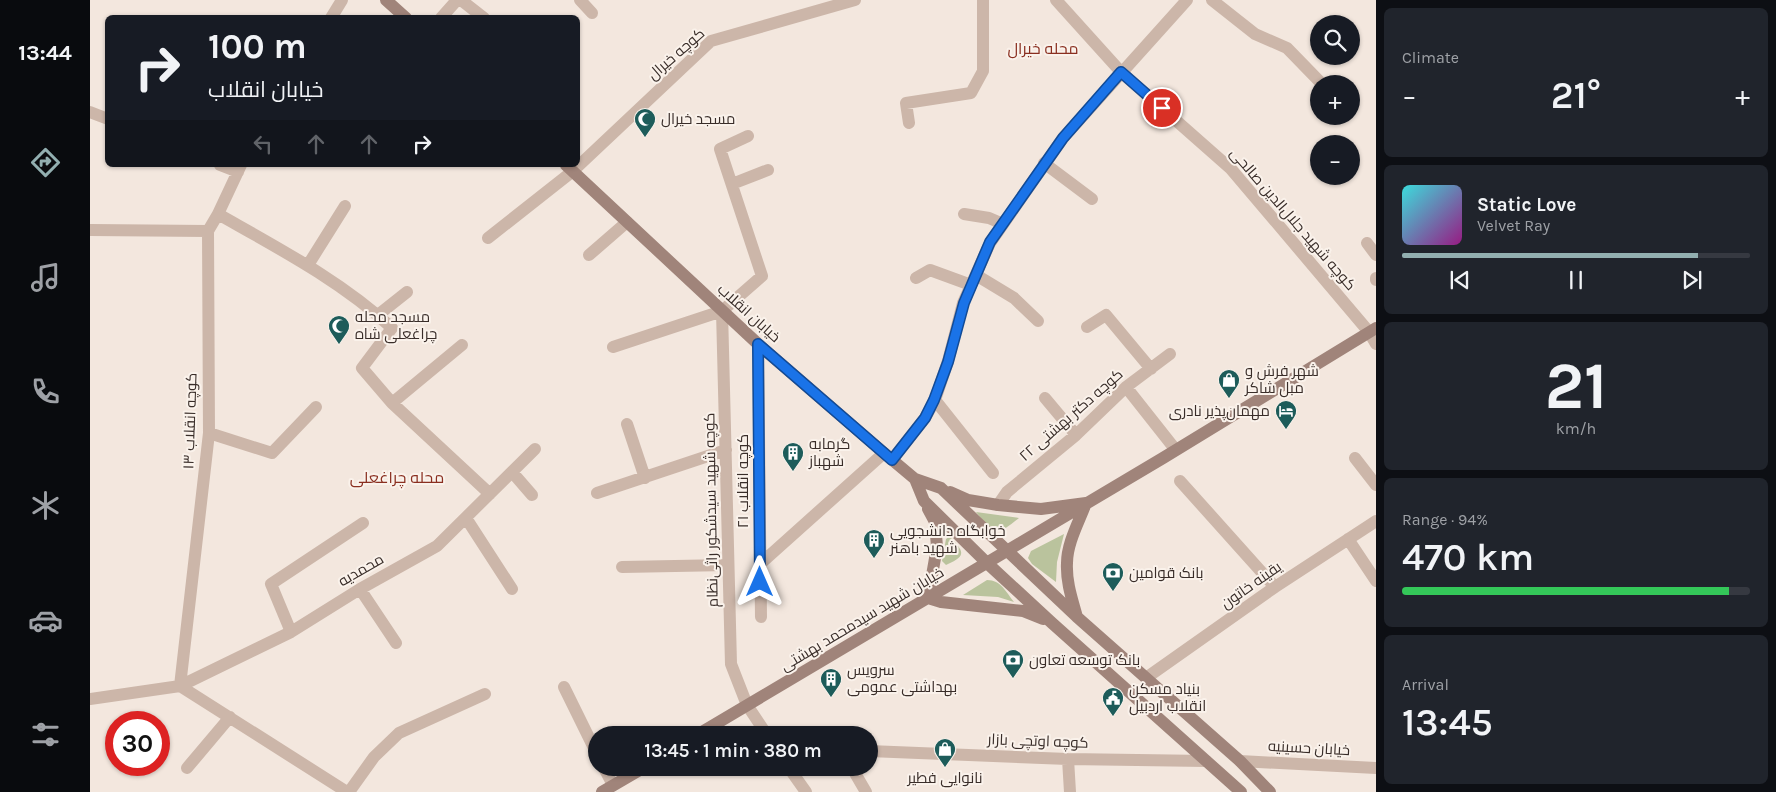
<!DOCTYPE html>
<html lang="en">
<head>
<meta charset="utf-8">
<style>
  :root { --surface:#171b24; --page:#20242c; --text:#f1f3f6; --muted:#9ea1a6; --line:#363941; --accent:#92afb0 }
  body { margin:0; font-family:Karla,Cairo,sans-serif; background:var(--page); color:var(--text); height:100vh; display:flex; flex-direction:column; font-size:19px; white-space:nowrap }
  * { box-sizing:border-box; margin:0 }
  p { font-size:16px; color:var(--muted) }
  .icon { flex:none; width:28px; height:28px; fill:none; stroke:currentColor; stroke-width:2; stroke-linecap:round; stroke-linejoin:round }
  .map { position:relative; flex:1; overflow:hidden }
  .side { display:flex; flex-direction:column; gap:8px; padding:8px; background:#0d0f14; width:400px }
  .side>* { flex:none }
  .hud { position:absolute; left:15px; top:15px; width:475px; height:152px; border-radius:8px; box-shadow:0 1px 4px #0004; background:#171b24; color:var(--text); overflow:hidden }
  .fabs { position:absolute; left:1220px; top:15px; display:grid; gap:10px }
  .fabs a { display:grid; place-items:center; width:50px; height:50px; border-radius:50%; background:var(--surface); box-shadow:0 1px 4px #0004; font-size:25px }
  .speed { position:absolute; left:15px; top:711px; display:flex; gap:10px; font-size:25px; font-weight:700; text-align:center }
  .speed>* { display:grid; place-content:center; width:65px; height:65px; border-radius:50%; background:var(--surface); box-shadow:0 1px 4px #0004; line-height:1 }
  .speed .limit { border:8px solid #d22; background:#fff; color:#111 }
  .pin { position:absolute; display:grid; place-items:center; width:42px; height:42px; color:#fff; margin:-21px; border:2px solid #fff; border-radius:50%; box-shadow:0 1px 5px #0007 }
  .me { position:absolute; width:55px; margin:-28px; rotate:0deg; stroke-linejoin:round; filter:drop-shadow(0 0 4px #0008) }
  .turn { display:flex; align-items:center; gap:18px; height:105px; padding:0 20px; font-size:22px }
  .turn .icon { width:65px; height:65px; stroke-width:2.5 }
  .turn b { display:block; font-size:35px; line-height:42px }
  .lanes { display:flex; align-items:center; height:48px; padding:0 20px; background:#0003; justify-content:center; gap:25px; direction:ltr }
  .lanes .off { opacity:.35 }
  .big { font-size:38px; font-weight:600; line-height:1.1 }
  .side .card { flex:1; display:flex; flex-direction:column; justify-content:center; gap:8px; min-width:0; padding:0 18px; border-radius:8px; background:var(--page) }
  .side .dial { align-items:center; gap:0 }
  .dial b { font-size:65px; line-height:1 }
  .song { display:flex; align-items:center; gap:15px }
  .cover { width:60px; height:60px; border-radius:8px; background:linear-gradient(135deg,hsl(180 70% 55%),hsl(310 70% 35%)) }
  .played { height:5px; border-radius:2px; background:linear-gradient(90deg,var(--accent) 85%,var(--line) 85%) }
  .keys { display:flex; justify-content:space-around; direction:ltr }
  .heat { display:flex; justify-content:space-between; align-items:center; font-size:28px; direction:ltr }
  .charge { height:8px; border-radius:4px; background:linear-gradient(90deg,#34c759 94%,var(--line) 0) }
  .trip { position:absolute; left:498px; top:726px; width:290px; height:50px; border-radius:25px; background:var(--surface); box-shadow:0 1px 4px #0004; font-weight:600; line-height:50px; text-align:center }
  main { display:flex; flex:1; min-height:0 }
  .dock { display:flex; flex-direction:column; width:90px; justify-content:space-around; align-items:center; background:#090b0e; color:var(--muted) }
  .dock .icon { width:35px; height:35px }
  .dock .selected { color:var(--accent) }
  .dock b { font-size:22px; color:var(--text) }
  .map>svg:first-child { display:block }
</style>
</head>
<body>
<main>
<nav class="dock">
<b>13:44</b>
<svg class="icon selected" aria-label="directions" viewBox="0 0 24 24"><path d="M12 3l9 9-9 9-9-9zM9 14v-3h6M13 9l2 2-2 2"/></svg>
<svg class="icon" aria-label="music" viewBox="0 0 24 24"><path d="M9 18V5l10-2v13"/><circle cx="6" cy="18" r="3"/><circle cx="16" cy="16" r="3"/></svg>
<svg class="icon" aria-label="phone" viewBox="0 0 24 24"><path d="M5 4h4l2 5-3 2q2 4 5 5l2-3 5 2v4C11 20 4 13 5 4z"/></svg>
<svg class="icon" aria-label="climate" viewBox="0 0 24 24"><path d="M12 3v18M4 7l16 10M4 17L20 7"/></svg>
<svg class="icon" aria-label="car" viewBox="0 0 24 24"><path d="M5 17H2v-5l4-1 3-4h7l3 4 3 1v5h-3M9 17h6M6 11h13"/><circle cx="7" cy="17" r="2"/><circle cx="17" cy="17" r="2"/></svg>
<svg class="icon" aria-label="filters" viewBox="0 0 24 24"><path d="M4 7h16M4 17h16"/><circle cx="9" cy="7" r="2"/><circle cx="15" cy="17" r="2"/></svg>
</nav>
<div class="map">
<svg width="1286" height="792" viewBox="0 0 1286 792">
  <rect width="100%" height="100%" fill="#f3e7de"/>
  <!-- green -->
  <path fill="#bac39d" d="M886 512 929 518C906 537 905 535 886 512Z
    M974 534 967 562 966 582 942 564 938 558 941 551Z
    M859 537C863 539 865 542 868 546 877 557 865 560 856 565L852 561 856 539Z
    M897 580C911 580 916 592 924 602L908 597 873 595Z"/>
  <g fill="none" stroke-linecap="round" stroke-linejoin="round">
    <!-- minor -->
    <path stroke="#ccb6a9" stroke-width="12" d="M371 0 394 18
      M490 0 502 13
      M966 0 1031 72 1141 169 1279 332 1286 344
      M1122 0 1165 34 1197 48 1232 84
      M241 18 252 0
      M351 18 367 0
      M0 112 18 119
      M819 123 816 103 881 93 893 71V0
      M954 163 1002 199
      M130 165 148 172
      M642 184 678 170
      M128 214C188 248 251 281 302 328L272 368 302 403 400 494
      M874 214 899 218 913 224
      M0 230 118 231
      M398 238 483 171 621 41 765 0
      M1277 243 1286 255
      M499 255 537 222
      M218 265 255 206
      M886 275 924 298 948 321
      M826 278 840 270 881 285
      M1286 278V280
      M632 311 641 664 657 705 677 735
      M288 315 317 292
      M997 327 1016 315 1061 369
      M668 344 671 617
      M523 347 632 311 672 276 630 149 658 136
      M1036 387 1085 449
      M955 398 986 435
      M845 400 903 473
      M302 403 372 345
      M537 424 555 478
      M119 433 182 453 226 407
      M1265 458 1286 485
      M422 472 442 495
      M1090 481 1185 587
      M507 493 636 450
      M908 505 917 492 986 435 1036 387 1080 354
      M376 518 422 589
      M1258 539 1286 581
      M670 564 794 453
      M532 567 638 565
      M270 589 306 643
      M201 632 181 584 273 523
      M1056 678 1185 587 1286 521
      M90 686 119 433 118 231 128 214 151 165
      M90 686 257 792
      M474 687 506 752
      M0 699 90 686 201 632 270 589 347 546 445 449
      M779 751 978 759 1116 761
      M978 759 980 792
      M97 768 140 717
      M514 768 523 785
      M699 768 716 792
      M762 768 776 792
      M259 792 284 757 309 733 395 694"/>
    <!-- tertiary -->
    <path stroke="#ccb6a9" stroke-width="12" d="M802 460 835 418 845 400 858 361 873 303 900 243 973 138 1097 0
      M1150 761 1286 768"/>
    <!-- secondary -->
    <path stroke="#a0847a" stroke-width="12" d="M296 0 316 18
      M476 165 668 344 794 453 825 479 851 488 987 617 1150 761 1180 792
      M825 479 834 501 897 563 962 623 1151 792
      M860 492 878 500 908 505 951 509 996 503C989 522 977 543 977 563 976 582 982 599 987 617
      M838 509 845 522 847 547 838 598 851 602 933 611 953 619
      M607 735 1073 458 1286 328
      M512 792 553 768"/>
  </g>
  <g fill="none" stroke-linecap="round" stroke-linejoin="round">
    <!-- route casing -->
    <g stroke="#114b97" stroke-width="12">
      <path id="route" d="M670 582 668 344 802 460 835 418 844 400 858 362 874 303 900 242 973 138 1031 72 1072 108"/>
    </g>
    <!-- route -->
    <use href="#route" stroke="#1a73e8" stroke-width="9"/>
  </g>
  <!-- icons -->
  <defs>
    <g id="mosque-pin" transform="scale(1.125)"><path d="M0 17L-7.5 6A9.5 9.5 0 1 1 7.5 6Z" fill="#1d5c5a" stroke="#faf2eb"/><path d="M3.5-4.9A6 6 0 1 0 3.5 4.9A5 5 0 1 1 3.5-4.9Z" fill="#fff"/></g>
    <g id="shop-pin" transform="scale(1.125)"><path d="M0 17L-7.5 6A9.5 9.5 0 1 1 7.5 6Z" fill="#1d5c5a" stroke="#faf2eb"/><path d="M-5-2.5h2.3a2.7 3.5 0 0 1 5.4 0H5L5.5 6h-11ZM-1.5-2.5h3a1.5 2.3 0 0 0-3 0Z" fill="#fff"/></g>
    <g id="hotel-pin" transform="scale(1.125)"><path d="M0 17L-7.5 6A9.5 9.5 0 1 1 7.5 6Z" fill="#1d5c5a" stroke="#faf2eb"/><path d="M-6-4.5h1.5V1H6V5H4.5V3h-9V5H-6ZM-4 0a1.8 1.8 0 1 1 3.6 0ZM.5 0V-2.5h3Q6-2.5 6 0Z" fill="#fff"/></g>
    <g id="building-pin" transform="scale(1.125)"><path d="M0 17L-7.5 6A9.5 9.5 0 1 1 7.5 6Z" fill="#1d5c5a" stroke="#faf2eb"/><path d="M-4-6H4V6H1V3H-1V6H-4ZM-2.5-4.3h1.7v1.8h-1.7ZM.8-4.3h1.7v1.8H.8ZM-2.5-1h1.7V.8h-1.7ZM.8-1h1.7V.8H.8Z" fill="#fff"/></g>
    <g id="bank-pin" transform="scale(1.125)"><path d="M0 17L-7.5 6A9.5 9.5 0 1 1 7.5 6Z" fill="#1d5c5a" stroke="#faf2eb"/><path d="M-6-4H6V4H-6ZM0-2.3a2.3 2.3 0 1 0 0 4.6a2.3 2.3 0 1 0 0-4.6Z" fill="#fff"/></g>
    <g id="civic-pin" transform="scale(1.125)"><path d="M0 17L-7.5 6A9.5 9.5 0 1 1 7.5 6Z" fill="#1d5c5a" stroke="#faf2eb"/><path d="M-.6-6.5H3V-4.5H.6V-3L4-1V1h2V6H-6V1h2V-1L-.6-3ZM-1.2 2.5V6h2.4V2.5Z" fill="#fff"/></g>
  </defs>
  <g fill-rule="evenodd">
    <use href="#mosque-pin" x="555" y="119"/>
    <use href="#mosque-pin" x="249" y="326"/>
    <use href="#shop-pin" x="1139" y="380"/>
    <use href="#hotel-pin" x="1196" y="411"/>
    <use href="#building-pin" x="703" y="453"/>
    <use href="#building-pin" x="784" y="540"/>
    <use href="#bank-pin" x="1023" y="573"/>
    <use href="#bank-pin" x="923" y="660"/>
    <use href="#building-pin" x="741" y="679"/>
    <use href="#civic-pin" x="1023" y="698"/>
    <use href="#shop-pin" x="855" y="749"/>
  </g>
  <g text-anchor="middle" dominant-baseline="central" stroke-width="4" stroke-linejoin="round" paint-order="stroke">
    <!-- street labels -->
    <g font-size="15" fill="#392d29" stroke="#faf2eb">
      <text transform="translate(586 54) rotate(-41)">کوچه خیرال</text>
      <text transform="translate(1203 219) rotate(49)">کوچه شهید جلال‌الدین صالحی</text>
      <text transform="translate(659 313) rotate(42)">خیابان انقلاب</text>
      <text transform="translate(981 415) rotate(-41)">کوچه دکتر بهشتی ۲۲</text>
      <text transform="translate(100 421) rotate(-88)">کوچه انقلاب ۱۳</text>
      <text transform="translate(653 481) rotate(-90)">کوچه انقلاب ۲۱</text>
      <text transform="translate(621 510) rotate(-91)">کوچه شهید سیدشکور راثی‌نظام</text>
      <text transform="translate(271 570) rotate(-30)">محمدیه</text>
      <text transform="translate(1161 585) rotate(-35)">یقینه خاتون</text>
      <text transform="translate(772 619) rotate(-31)">خیابان شهید سیدمحمد بهشتی</text>
      <text transform="translate(948 741) rotate(2)">کوچه اوتچی بازار</text>
      <text transform="translate(1219 748) rotate(3)">خیابان حسینیه</text>
    </g>
    <!-- poi labels -->
    <g font-size="15" fill="#392d29" stroke="#faf2eb" text-anchor="start">
      <text x="571" y="119">مسجد خیرال</text>
      <text x="265" y="317">مسجد محله<tspan x="265" dy="17">چراغعلی شاه</tspan></text>
      <text x="1155" y="371">شهر فرش و<tspan x="1155" dy="17">مبل شاکر</tspan></text>
      <text x="1180" y="411" text-anchor="end">مهمان‌پذیر نادری</text>
      <text x="719" y="444">گرمابه<tspan x="719" dy="17">شهباز</tspan></text>
      <text x="800" y="531">خوابگاه دانشجویی<tspan x="800" dy="17">شهید باهنر</tspan></text>
      <text x="1039" y="573">بانک قوامین</text>
      <text x="939" y="660">بانک توسعه تعاون</text>
      <text x="757" y="670">سرویس<tspan x="757" dy="17">بهداشتی عمومی</tspan></text>
      <text x="1039" y="689">بنیاد مسکن<tspan x="1039" dy="17">انقلاب اردبیل</tspan></text>
      <text x="855" y="778" text-anchor="middle">نانوایی فطیر</text>
    </g>
    <!-- neighbourhood labels -->
    <g font-size="16" fill="#8a2f20" stroke="#faf2eb">
      <text x="953" y="48">محله خیرال</text>
      <text x="307" y="477">محله چراغعلی</text>
    </g>
  </g>
</svg>
<div class="fabs">
<a><svg class="icon" aria-label="search" viewBox="0 0 24 24"><circle cx="10" cy="10" r="6"/><path d="M15 15l6 6"/></svg></a>
<a>+</a>
<a>−</a>
</div>
<div class="speed"><div class="limit">30</div></div>
<div class="pin" style="left:1072px;top:108px;background:#d93025"><svg class="icon" aria-label="arrive" viewBox="0 0 24 24"><path d="M6 21V4h12l-3 4 3 4H6"/></svg></div>
<svg class="me" style="left:670px;top:582px" viewBox="-20 -20 40 40"><path d="M0-17L14 15 0 8-14 15z" fill="#1a73e8" stroke="#fff" stroke-width="4"/></svg>
<div class="trip">13:45 · 1 min · 380 m</div>
<div class="hud">
<div class="turn"><svg class="icon" aria-label="right" viewBox="0 0 24 24"><path d="M7 20v-9h11M14 6l5 5-5 5"/></svg><div><b>100 m</b>خیابان انقلاب</div></div>
<div class="lanes"><svg class="icon off" aria-label="left" viewBox="0 0 24 24"><path d="M17 20v-9H6M10 6l-5 5 5 5"/></svg><svg class="icon off" aria-label="ahead" viewBox="0 0 24 24"><path d="M12 20V5M6 11l6-6 6 6"/></svg><svg class="icon off" aria-label="ahead" viewBox="0 0 24 24"><path d="M12 20V5M6 11l6-6 6 6"/></svg><svg class="icon" aria-label="right" viewBox="0 0 24 24"><path d="M7 20v-9h11M14 6l5 5-5 5"/></svg></div>
</div>
</div>
<section class="side">
<div class="card"><p>Climate</p>
<div class="heat"><a>−</a><b class="big">21°</b><a>+</a></div>
</div>
<div class="card">
<div class="song"><i class="cover"></i><div><b>Static Love</b><p>Velvet Ray</p></div></div>
<div class="played"></div>
<div class="keys"><svg class="icon" aria-label="previous" viewBox="0 0 24 24"><path d="M18 5L8 12l10 7zM5 5v14"/></svg><svg class="icon" aria-label="pause" viewBox="0 0 24 24"><path d="M8 5v14M16 5v14"/></svg><svg class="icon" aria-label="next" viewBox="0 0 24 24"><path d="M6 5l10 7-10 7zM19 5v14"/></svg></div>
</div>
<div class="card dial"><b>21</b><p>km/h</p></div>
<div class="card"><p>Range · 94%</p><b class="big">470 km</b><div class="charge"></div></div>
<div class="card"><p>Arrival</p><b class="big">13:45</b></div>
</section>
</main>
</body>
</html>
